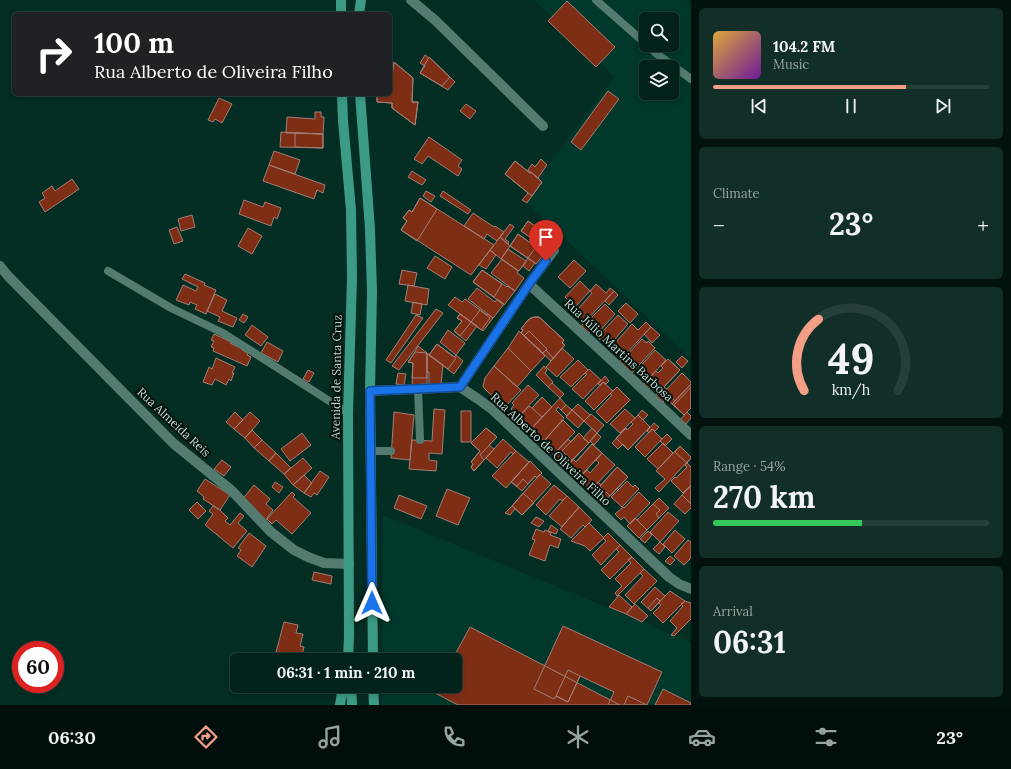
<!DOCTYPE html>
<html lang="en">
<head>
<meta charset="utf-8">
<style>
  :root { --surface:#03221b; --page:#112f28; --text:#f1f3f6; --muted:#97a4a3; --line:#243f3a; --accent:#f49e86 }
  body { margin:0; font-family:Lora,serif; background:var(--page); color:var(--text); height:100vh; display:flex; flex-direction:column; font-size:15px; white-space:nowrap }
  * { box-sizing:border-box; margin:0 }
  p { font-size:13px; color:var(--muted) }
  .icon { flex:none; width:22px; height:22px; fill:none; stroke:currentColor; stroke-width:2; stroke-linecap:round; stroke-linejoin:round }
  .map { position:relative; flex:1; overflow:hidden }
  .drawer { display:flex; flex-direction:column; gap:8px; padding:8px; background:#02130f; width:320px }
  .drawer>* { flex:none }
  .hud { position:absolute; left:12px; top:12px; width:380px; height:84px; border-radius:6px; box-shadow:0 2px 6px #0003,0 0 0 1px var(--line); background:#202124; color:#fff; overflow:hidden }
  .controls { position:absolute; left:639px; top:12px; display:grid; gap:8px }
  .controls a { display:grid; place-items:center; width:40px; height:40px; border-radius:6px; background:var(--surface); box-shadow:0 2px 6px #0003,0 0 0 1px var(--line); font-size:20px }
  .speed { position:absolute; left:12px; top:641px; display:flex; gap:8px; font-size:20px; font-weight:700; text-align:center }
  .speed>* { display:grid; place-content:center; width:52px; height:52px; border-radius:50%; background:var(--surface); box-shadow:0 2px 6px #0003,0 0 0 1px var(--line); line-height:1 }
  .speed .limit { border:6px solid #d22; background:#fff; color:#111 }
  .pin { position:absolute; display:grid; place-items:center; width:34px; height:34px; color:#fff; margin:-41px -17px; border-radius:50% 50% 50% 0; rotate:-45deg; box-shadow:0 0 4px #0007 }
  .pin .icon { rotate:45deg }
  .me { position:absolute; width:44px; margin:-22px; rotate:0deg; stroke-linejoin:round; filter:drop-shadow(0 0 3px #0008) }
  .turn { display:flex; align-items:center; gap:14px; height:84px; padding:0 16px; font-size:18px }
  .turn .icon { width:52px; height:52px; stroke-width:2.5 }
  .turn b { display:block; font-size:28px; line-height:34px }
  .big { font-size:30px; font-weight:700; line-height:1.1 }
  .drawer .widget { flex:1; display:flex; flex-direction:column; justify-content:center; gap:6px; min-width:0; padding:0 14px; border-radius:6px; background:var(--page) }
  .drawer .dial { align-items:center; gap:0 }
  .dial svg { height:104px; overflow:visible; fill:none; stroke:var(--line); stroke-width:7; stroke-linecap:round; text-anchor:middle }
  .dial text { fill:var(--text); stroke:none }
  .song { display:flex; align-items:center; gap:12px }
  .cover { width:48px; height:48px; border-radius:6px; background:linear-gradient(135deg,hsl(40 70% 55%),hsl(280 70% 35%)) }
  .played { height:4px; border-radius:2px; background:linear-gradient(90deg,var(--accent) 70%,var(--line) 70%) }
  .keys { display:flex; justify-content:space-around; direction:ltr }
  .heat { display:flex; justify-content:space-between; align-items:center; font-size:22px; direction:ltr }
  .charge { height:6px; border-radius:3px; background:linear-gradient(90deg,#34c759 54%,var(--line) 0) }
  .trip { position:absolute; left:230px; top:653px; width:232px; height:40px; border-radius:6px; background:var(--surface); box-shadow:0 2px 6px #0003,0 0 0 1px var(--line); font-weight:700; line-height:40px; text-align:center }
  .tab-bar { display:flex; height:64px; justify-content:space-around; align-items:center; background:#010e0b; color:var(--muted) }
  .tab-bar .icon { width:28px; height:28px }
  .tab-bar .current { color:var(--accent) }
  .tab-bar b { font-size:18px; color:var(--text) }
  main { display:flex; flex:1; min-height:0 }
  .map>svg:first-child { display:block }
</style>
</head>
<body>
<main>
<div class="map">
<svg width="691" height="705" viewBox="0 0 691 705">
  <rect width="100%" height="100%" fill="#042d24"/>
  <!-- built -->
  <path fill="#00382c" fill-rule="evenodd" d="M534 0H685L687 3 691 6V359L523 199 614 77ZM646 19H672V45H646ZM646 67H672V93H646Z
    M383 515 691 642V705H382V686H455V660H382Z"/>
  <!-- building -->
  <path fill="#7f2e16" stroke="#a37f75" d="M567 1 615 47 596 67 548 21Z
    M425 55 429 58V57L455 82 448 90 420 73 425 66 420 63Z
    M429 57 450 77 442 86 420 73Z
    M394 62 413 78 412 102H418L415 125 392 108V103L377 102V94H390V77H392Z
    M394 62 413 78 412 102H418L415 125 392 108V103L377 102V94H390V69H393Z
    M608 91 619 99 581 150 571 142Z
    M219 98 232 104 222 123 215 119 213 122 208 120Z
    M466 104 476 111 470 119 460 111Z
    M315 112H321V117H324L323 134 286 133 287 117 315 119Z
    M281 132 323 134V148L280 147Z
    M295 133 323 134V148L295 147Z
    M429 137 462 160 458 166 462 169 458 176 428 156 422 164 414 159Z
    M274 151 300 160 295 174 269 165Z
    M541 159 547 165 538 178 528 170 532 164 535 167Z
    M515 161 530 173 531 172 542 182 527 203 522 200 528 193 505 174Z
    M515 161 530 173 531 172 542 182 532 196 505 174Z
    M269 165 325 185 323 193 317 190 314 199 263 181Z
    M412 171 426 180 422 185 408 177Z
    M72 179 79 189 45 212 39 202 45 198 42 193 52 186 55 191Z
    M426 191 435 196 431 202 423 196Z
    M443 191 471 210 468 214 440 196Z
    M420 198 494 245 471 275 401 230 407 221 403 218 409 210 412 212Z
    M420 198 437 209 417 241 401 230 407 221 403 218 409 210 412 212Z
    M244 200 263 207 265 202 281 208 277 219 274 217 271 226 239 214Z
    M473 213 494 227 495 226 504 232 497 241 487 234 484 239 464 226Z
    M192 215 195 227 181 231 178 219Z
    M528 221 546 234 548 230 554 235 545 248 521 231Z
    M528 221 546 234 539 244 521 231Z
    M510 224 514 227 505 239 509 242 508 244 500 237Z
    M177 227 183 241 174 244 169 230Z
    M248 228 262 236 252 254 238 246Z
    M518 234 536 247 538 244 547 250 536 264 510 246Z
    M518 234 536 247 528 258 510 246Z
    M500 237 510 246 501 259 490 250Z
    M508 249 526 261 519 271 501 259Z
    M490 250 496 255 486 269 479 265Z
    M435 256 452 267 445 279 427 268Z
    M528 258 535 263 529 271 523 266Z
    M502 259 518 271 517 273 524 278 515 291 491 273Z
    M574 260 586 271 570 288 558 277Z
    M402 270 417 273 414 286 399 284Z
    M482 270 507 287 508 286 515 291 504 305 473 282Z
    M482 270 502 284 494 297 473 282Z
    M185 274 205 283 204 285 216 290 206 314 195 309 197 305 190 302 189 305 176 300 183 285 196 291 198 287 182 279Z
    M580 281 590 291 575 307 565 297Z
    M596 284 606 293 610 288 614 291 584 323 572 311 575 307 578 309 592 293 590 291Z
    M408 285 429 289 427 305 405 301Z
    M477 288 495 302 497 299 504 304 493 318 468 299Z
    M614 291 618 295 609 305 605 301Z
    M215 294 227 300 222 311 237 318 233 327 218 321 220 317 207 311Z
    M455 297 462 302 465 299 487 315 488 314 493 318 483 331 448 305Z
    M413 302 422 304 420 315 411 313Z
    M626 303 638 314 630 323 618 311Z
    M605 304 615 314 597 334 584 323 589 318 590 319Z
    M436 309 443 313 399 370 392 366Z
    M480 310 490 318 481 330 471 322Z
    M243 314 248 317 244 323 239 320Z
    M460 314 477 326 466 341 454 331 462 321 457 318Z
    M460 314 471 322 460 336 454 331 462 321 457 318Z
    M416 315 423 318 391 363 386 360Z
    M618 315 628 324 608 347 595 335 601 330 603 331Z
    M535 317H539L564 340 562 343 565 345 551 361 521 333 523 330 521 329 528 320 531 318Z
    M535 317H539L564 340 562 343 565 345 553 358 546 350 543 353 521 333 523 330 521 329 528 320 531 318Z
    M646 322 651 327 622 358 609 345 614 340 616 342 632 324 638 330Z
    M584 323 592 330 589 333 581 326Z
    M252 325 268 337 261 346 245 335Z
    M651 327 660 335 652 343 644 334Z
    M448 330 465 343 456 355 440 342Z
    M519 331 545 356 531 371 508 348Z
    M529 331 547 349 543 353 524 336Z
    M214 334 231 342 230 343 242 349V350L248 353 247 355 251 357 247 366 213 351 214 348 211 347 214 341 211 340Z
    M642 339 647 343 648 341 655 348 639 365 627 355Z
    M267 342 283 351 278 362 261 353Z
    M437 344 454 357 456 355 463 361 454 374 429 355Z
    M437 344 456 358 448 369 429 355Z
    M418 346 427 353V384L412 385 413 363 408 362 415 352Z
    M508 348 531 371 517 387 494 366Z
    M562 348 574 359 557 377 546 367Z
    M655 350 666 360 649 378 638 369Z
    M415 352 427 353V378H412L413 363 408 362Z
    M427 353 443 365 441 385H429V372H427Z
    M626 354 639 365 631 374 618 363Z
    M682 356 688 361 682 368 676 362Z
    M216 358 235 367 232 373H234L231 381 229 379 226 385 215 379 212 385 203 382 209 367 212 369Z
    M668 359 680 370 661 390 654 383 648 390 643 385 656 371 658 373 663 368 661 366Z
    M668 359 680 370 661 390 649 378 656 371 658 373 663 368 661 366Z
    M578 360 588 370 571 387 560 377Z
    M494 366 521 390 504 408 484 388 483 386 485 378Z
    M544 366 547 370 545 373 553 382 548 387 536 375Z
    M589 369 601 380 583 399 572 389 587 374 585 373Z
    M308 370 314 373 309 382 303 379Z
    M398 373 406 374 404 385 396 384Z
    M682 373 691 382V384L675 401 665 391Z
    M605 376 609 381 606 384 603 382 600 386 598 384Z
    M603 382 613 391 594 410 585 401Z
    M552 383 564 394 560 398 548 387Z
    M691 384V408L684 415 672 404Z
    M528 385 539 395 519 416 511 409 514 405 512 403Z
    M617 387 630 400 607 423 596 412 612 395 610 394Z
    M664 387 667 389 665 391 675 401 672 404 666 399 662 403 655 396Z
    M691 387V408L684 415 674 405Z
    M493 396 504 408 502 410 489 399Z
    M542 397 552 407 531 429 518 418 529 406 532 408Z
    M542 397 552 407 542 417 532 408Z
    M560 398 566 405 561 410 558 407 556 410 564 418 544 441 531 429Z
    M578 404 590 415 584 421 572 410Z
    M566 405 572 410 567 416 561 410Z
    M434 409 445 410 442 454 429 453V460L437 461 436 471 409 469 412 440 432 441Z
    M625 409 635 418 620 433 610 424Z
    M572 410 584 421 578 428 566 417Z
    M642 410 648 415 643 420 638 415Z
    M461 411H471V442H461Z
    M235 412 243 420 234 429 226 422Z
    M250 412 260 421 245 438 234 429Z
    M394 412 414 415 410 460 391 458Z
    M687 412 691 416V418L685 425 680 420Z
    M591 414 604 425 597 433 584 421Z
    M638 415 650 427 628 450 623 444 618 449 612 443 626 428 627 430 633 424 631 422Z
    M638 415 650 427 628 450 616 438 626 428 627 430 633 424 631 422Z
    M563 420 575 432 553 455 541 444Z
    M654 423 659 427 655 431 652 429 649 433 647 431Z
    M486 428 497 437 489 445 494 449 474 471 471 467 473 464 471 462 480 451 471 443Z
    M486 428 497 437 480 455 484 460 474 471 471 467 473 464 471 462 480 451 471 443Z
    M592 428 597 433 589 443 583 438Z
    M652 429 662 439 645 457 635 447Z
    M252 430 262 440 254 448 245 438Z
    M302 433 311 445 290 461 281 449Z
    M579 433 589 443 569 464 563 458 560 462 553 455 568 439 571 442Z
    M579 433 589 443 572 460 562 451Z
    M597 433 601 437 594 445 590 441Z
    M667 434 672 439 665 446 660 441Z
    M503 439 516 451 513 454 511 452 497 468 486 458Z
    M262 440 276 453 269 461 254 448Z
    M663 443 673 453 658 469 647 459Z
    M592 444 602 453 580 477 568 465 573 459 576 462Z
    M592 444 602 453 578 479 566 468 573 459 576 462Z
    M680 446 691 457V458L687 463 675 452Z
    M680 446 691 457V458L659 492 655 488 665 479 656 471Z
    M516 451 529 462 506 488 492 476Z
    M276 453 291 468 284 474 269 461Z
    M602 453 615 465 590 491 578 479 587 470 590 473 599 463 596 460Z
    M303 458 312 468 293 485 284 474Z
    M222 460 231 467 224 476 214 469Z
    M530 461 542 473 537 478 535 476 528 484 523 479 517 486 511 482Z
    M530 461 542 473 537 478 535 476 522 491 511 482Z
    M687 463 691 467V485L683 493 671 481 675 477 676 478 687 467 685 465Z
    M617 467 628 477 603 503 590 491 598 482 601 485Z
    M617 467 628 477 610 496 600 486Z
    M320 471 329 477 317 495 314 493 311 497 304 493Z
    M540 474 551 484 522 515 512 506Z
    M304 475 312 483 304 493 293 485Z
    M205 479 230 495 220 510 203 499 204 497 197 491Z
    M627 481 633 487 635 485 639 489 622 507 611 497Z
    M275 482 283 487 279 493 272 487Z
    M254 485 270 499 266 504 273 510 265 521 241 501Z
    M554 485 567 496 562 501 560 499 546 515 536 505Z
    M691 485V504L682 495Z
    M691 485V508L685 514 674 504Z
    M447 489 470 498 458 525 436 516Z
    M292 492 295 495 293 497 311 513 292 534 276 520 272 524 267 519Z
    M639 492 650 503 630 524 624 517 621 520 615 514 623 507 624 508Z
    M523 493 534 503 522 515 512 506Z
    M399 495 427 506 421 519 394 508Z
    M567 496 579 507 562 527 549 516Z
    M659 498 669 508 647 530 637 520Z
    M197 502 206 511 198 519 189 510Z
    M653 504 660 510 656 514 659 518 647 530 637 520Z
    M213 506 220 510 228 518 225 521 230 525 240 513 244 516 238 523 247 531 233 548 205 525 213 514 209 511Z
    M512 506 515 509 510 515 505 513Z
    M579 507 592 520 585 527 583 525 571 538 560 529Z
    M668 512 679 521 660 542 650 532Z
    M536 517 544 521 539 527 531 523Z
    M635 518 647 530 639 538 627 526Z
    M589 523 604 538 590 551 585 546 571 541Z
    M551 525 558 530 556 534 548 531Z
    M536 529 544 532 545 530 551 533 550 535 561 539 558 548 550 545 545 561 529 555 535 540 532 539Z
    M675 530 685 539 672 553 663 544Z
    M648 531 652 535 645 543 640 539Z
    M249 533 266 546 252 567 237 556 241 550 238 548Z
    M608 533 620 545 601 565 592 555 606 541 603 538Z
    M688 540 691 542V558L684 565 674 556Z
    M660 542 665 547 659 554 653 549Z
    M620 545 632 557 610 579 601 570 619 552 616 549Z
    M670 556 675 560 670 565 665 561Z
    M632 557 644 569 617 596 615 593 622 586 615 579 631 563 628 560Z
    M644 569 657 581 634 604 625 595 643 576 640 573Z
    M314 572 332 576 331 584 312 580Z
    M655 587 665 596 651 611 641 602Z
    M670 591 685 601 663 623 653 613 661 605 658 603Z
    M619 595 632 607 626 614 609 607Z
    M657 598 660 601 651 611 648 608Z
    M685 601 691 603V619L674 636 671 635 677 628 670 621 683 606 681 604Z
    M635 604 648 616 642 622 626 614Z
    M284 622 298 625 296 633 303 634 300 646 304 647 301 660H274Z
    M563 626 662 672 647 705H608L614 692 580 676 568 702 556 696 554 699 534 689Z
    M470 627 620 705H458L435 693 438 686H455V660H452Z
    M568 670 580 676 568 702 556 696Z
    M663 689 691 703V705H655Z
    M628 696 647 705H624Z"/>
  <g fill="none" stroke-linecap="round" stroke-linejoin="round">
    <!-- lane -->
    <path stroke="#537b6f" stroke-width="8" d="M596 0 646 44
      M647 45 657 54 691 79
      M108 271 171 308 223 333 348 413
      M418 389 420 440
      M371 451H391"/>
    <!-- street -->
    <path stroke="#537b6f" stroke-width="10" d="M411 0 436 21 543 126
      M0 266 8 276 173 443 232 491 271 532 294 550 308 557 324 563 349 564
      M529 284 634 381 691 435
      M460 387 529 284 554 250
      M370 391 460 387 478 399 493 410 669 577 679 584 691 589"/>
    <!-- primary -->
    <path stroke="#3c9b84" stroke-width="10" d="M341 14V0
      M359 14 361 0
      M342 94 343 121 351 210 352 278 348 413 349 635 348 660
      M360 94 370 229 372 292 370 391 373 660
      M351 686 352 705
      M373 686 374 705
      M340 705 343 686"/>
  </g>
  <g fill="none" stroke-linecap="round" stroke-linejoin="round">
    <!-- route casing -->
    <g stroke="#114b97" stroke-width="10">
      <path id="route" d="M372 603 370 391 460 387 529 284 546 261"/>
    </g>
    <!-- route -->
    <use href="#route" stroke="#1a73e8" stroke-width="7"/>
  </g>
  <g text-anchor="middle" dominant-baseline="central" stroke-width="4" stroke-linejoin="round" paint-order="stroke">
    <!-- street labels -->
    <g font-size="12" fill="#c5dad3" stroke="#04120e">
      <text transform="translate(619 350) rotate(43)">Rua Júlio Martins Barbosa</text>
      <text transform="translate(336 377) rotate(-89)">Avenida de Santa Cruz</text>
      <text transform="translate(174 422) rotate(43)">Rua Almeida Reis</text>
      <text transform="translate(551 449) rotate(43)">Rua Alberto de Oliveira Filho</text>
    </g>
  </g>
</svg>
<div class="controls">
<a><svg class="icon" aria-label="search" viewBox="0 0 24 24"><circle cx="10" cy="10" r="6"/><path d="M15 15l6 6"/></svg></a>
<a><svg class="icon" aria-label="layers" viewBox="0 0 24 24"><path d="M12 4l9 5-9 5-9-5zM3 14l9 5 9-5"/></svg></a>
</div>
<div class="speed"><div class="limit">60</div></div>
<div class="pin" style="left:546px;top:261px;background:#d93025"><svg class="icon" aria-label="arrive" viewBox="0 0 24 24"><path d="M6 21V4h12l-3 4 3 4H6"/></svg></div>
<svg class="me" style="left:372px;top:603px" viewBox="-20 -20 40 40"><path d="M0-17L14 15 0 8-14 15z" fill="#1a73e8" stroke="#fff" stroke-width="4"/></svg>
<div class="trip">06:31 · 1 min · 210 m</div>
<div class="hud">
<div class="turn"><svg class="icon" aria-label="right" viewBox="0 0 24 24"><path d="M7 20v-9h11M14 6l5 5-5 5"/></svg><div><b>100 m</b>Rua Alberto de Oliveira Filho</div></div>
</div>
</div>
<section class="drawer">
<div class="widget">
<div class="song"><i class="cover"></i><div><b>104.2 FM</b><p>Music</p></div></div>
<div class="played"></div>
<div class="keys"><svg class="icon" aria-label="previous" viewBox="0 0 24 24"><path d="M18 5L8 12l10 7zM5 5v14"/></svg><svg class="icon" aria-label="pause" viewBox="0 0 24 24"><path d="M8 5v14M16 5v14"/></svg><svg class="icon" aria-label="next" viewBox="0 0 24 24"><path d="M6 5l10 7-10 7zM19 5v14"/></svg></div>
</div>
<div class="widget"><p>Climate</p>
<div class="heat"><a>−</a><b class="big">23°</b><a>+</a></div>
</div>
<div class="widget dial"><svg viewBox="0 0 100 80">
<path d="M14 69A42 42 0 1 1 86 69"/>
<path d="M14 69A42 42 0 0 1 25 14" stroke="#f49e86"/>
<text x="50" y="56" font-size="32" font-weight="700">49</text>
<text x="50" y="72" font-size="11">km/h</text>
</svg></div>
<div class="widget"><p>Range · 54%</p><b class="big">270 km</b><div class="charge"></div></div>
<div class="widget"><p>Arrival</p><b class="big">06:31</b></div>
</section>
</main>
<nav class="tab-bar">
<b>06:30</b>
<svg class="icon current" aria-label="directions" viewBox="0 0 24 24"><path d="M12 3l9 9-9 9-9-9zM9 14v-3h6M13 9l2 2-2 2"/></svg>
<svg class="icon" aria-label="music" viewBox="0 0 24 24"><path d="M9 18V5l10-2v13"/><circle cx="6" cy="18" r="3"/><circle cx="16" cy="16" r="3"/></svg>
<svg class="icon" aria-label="phone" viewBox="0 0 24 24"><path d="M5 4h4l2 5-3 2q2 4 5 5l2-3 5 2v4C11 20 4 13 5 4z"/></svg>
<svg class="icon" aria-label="climate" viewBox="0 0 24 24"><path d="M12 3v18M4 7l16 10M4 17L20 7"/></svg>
<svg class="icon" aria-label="car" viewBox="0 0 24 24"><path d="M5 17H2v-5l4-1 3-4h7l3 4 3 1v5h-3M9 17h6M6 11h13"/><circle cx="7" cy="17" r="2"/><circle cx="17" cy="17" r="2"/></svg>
<svg class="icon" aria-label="filters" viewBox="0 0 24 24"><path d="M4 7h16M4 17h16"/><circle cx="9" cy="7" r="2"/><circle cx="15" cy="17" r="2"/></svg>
<b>23°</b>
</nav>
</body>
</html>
